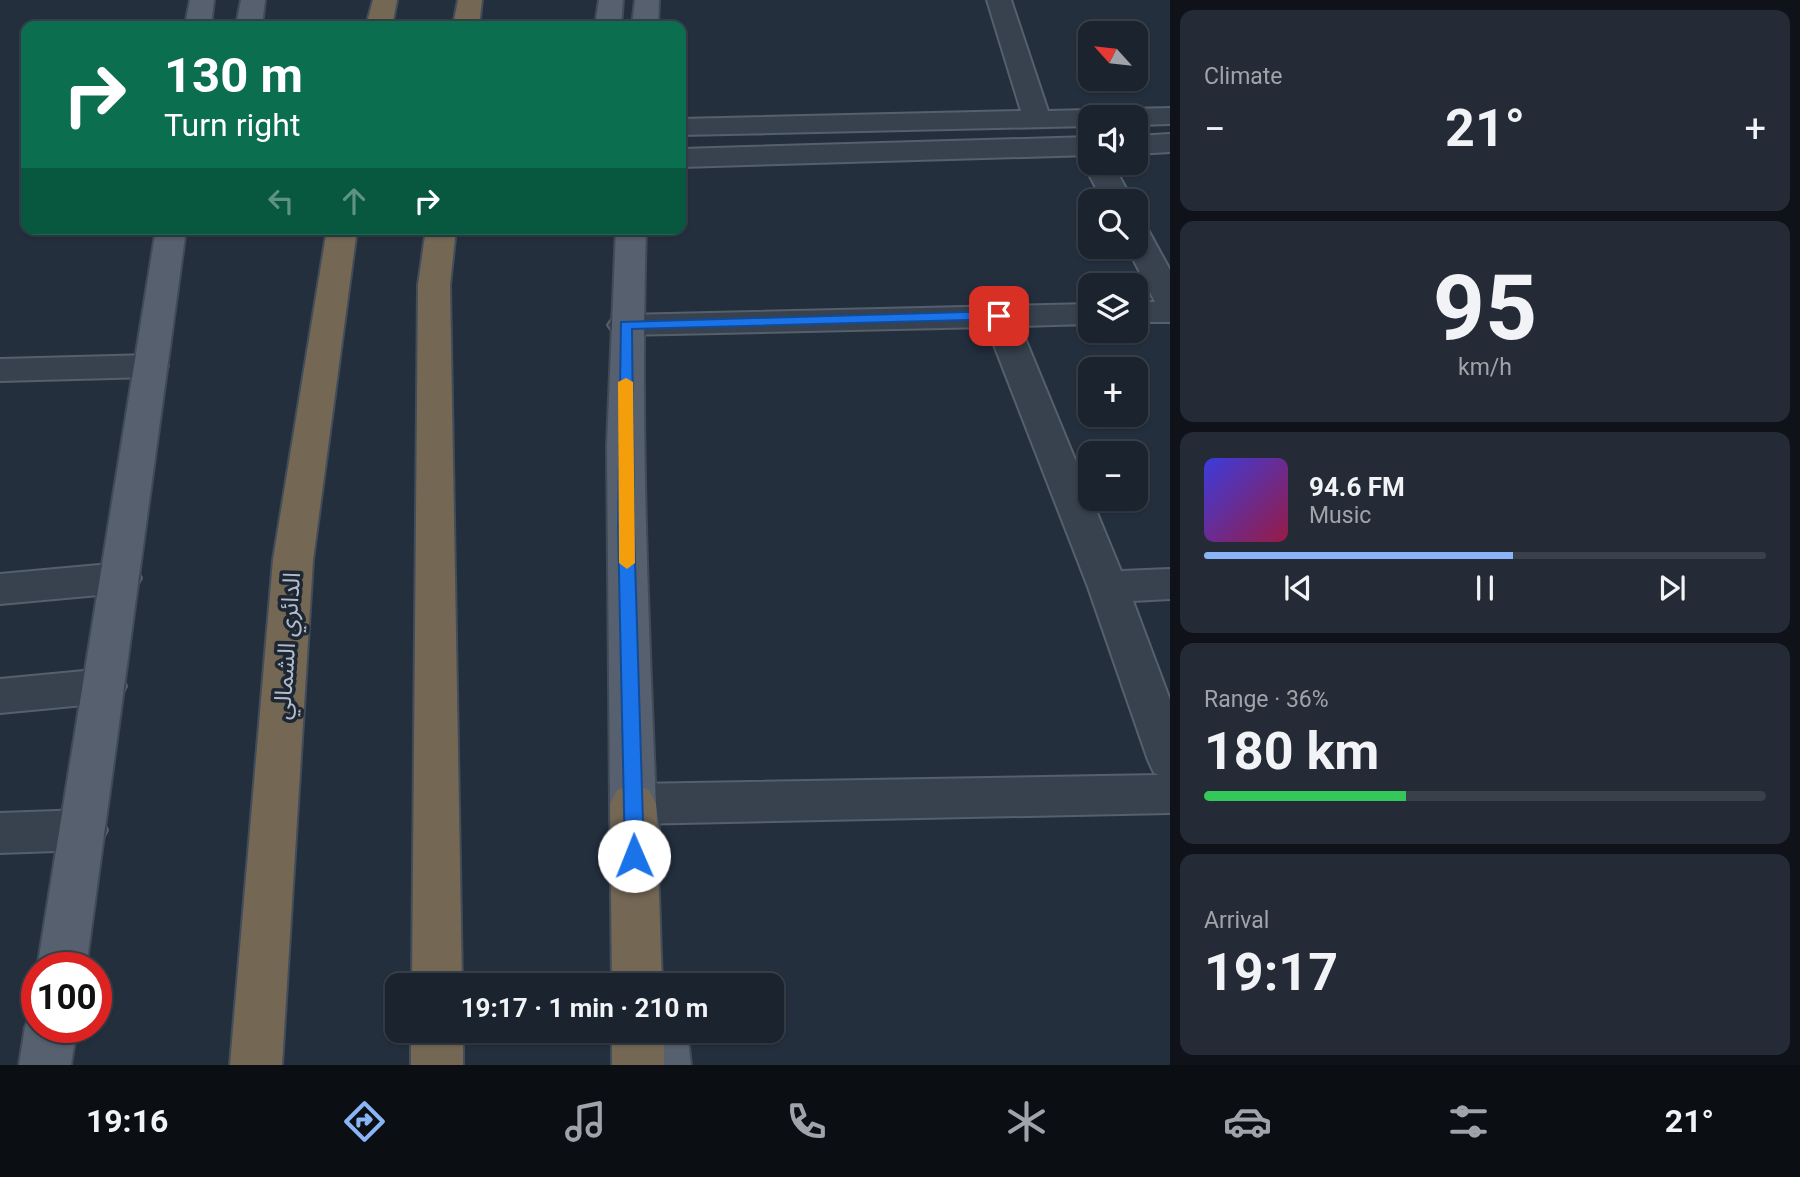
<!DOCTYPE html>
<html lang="en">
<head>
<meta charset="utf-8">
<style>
  :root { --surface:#1b232e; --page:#242b36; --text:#f1f3f6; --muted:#a0a4aa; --line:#39404a; --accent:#8ab4f8 }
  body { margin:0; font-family:Roboto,"Noto Sans Arabic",sans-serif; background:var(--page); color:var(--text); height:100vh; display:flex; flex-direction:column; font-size:26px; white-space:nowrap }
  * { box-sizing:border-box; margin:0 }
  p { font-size:23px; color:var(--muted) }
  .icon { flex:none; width:38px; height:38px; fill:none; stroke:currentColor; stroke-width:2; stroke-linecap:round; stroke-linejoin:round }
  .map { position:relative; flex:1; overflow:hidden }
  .sheet { display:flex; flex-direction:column; gap:10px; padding:10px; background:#0f1319; width:630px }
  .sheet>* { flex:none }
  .top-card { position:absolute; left:21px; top:21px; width:665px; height:214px; border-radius:14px; box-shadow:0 2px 5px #0004,0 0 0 2px var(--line); background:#0b6e4f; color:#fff; overflow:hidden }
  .needle { width:46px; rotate:297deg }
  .tools { position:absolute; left:1078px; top:21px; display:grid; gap:14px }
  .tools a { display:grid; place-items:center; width:70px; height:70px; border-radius:14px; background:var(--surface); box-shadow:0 2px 5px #0004,0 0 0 2px var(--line); font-size:35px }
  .speed { position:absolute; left:21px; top:952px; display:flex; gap:14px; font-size:35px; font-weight:700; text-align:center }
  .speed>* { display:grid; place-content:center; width:91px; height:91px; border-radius:50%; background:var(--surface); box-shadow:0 2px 5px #0004,0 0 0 2px var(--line); line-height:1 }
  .speed .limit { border:10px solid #d22; background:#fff; color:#111 }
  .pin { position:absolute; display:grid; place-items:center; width:60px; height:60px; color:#fff; margin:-30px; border-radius:14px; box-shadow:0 4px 10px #0006 }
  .me { position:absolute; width:77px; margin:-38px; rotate:359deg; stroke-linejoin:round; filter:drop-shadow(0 0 5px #0008) }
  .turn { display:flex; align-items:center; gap:24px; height:147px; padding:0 28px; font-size:32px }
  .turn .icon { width:91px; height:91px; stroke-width:2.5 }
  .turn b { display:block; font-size:49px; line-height:60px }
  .lanes { display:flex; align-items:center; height:66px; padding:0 28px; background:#0003; justify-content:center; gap:35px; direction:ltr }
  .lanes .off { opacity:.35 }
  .big { font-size:52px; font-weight:700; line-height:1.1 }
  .sheet .tile { flex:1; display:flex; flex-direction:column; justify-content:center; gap:10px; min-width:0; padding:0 24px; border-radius:14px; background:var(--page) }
  .sheet .dial { align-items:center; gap:0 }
  .dial b { font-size:91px; line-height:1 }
  .song { display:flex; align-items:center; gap:21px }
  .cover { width:84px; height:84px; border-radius:10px; background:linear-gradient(135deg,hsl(240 70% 55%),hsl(340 70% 35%)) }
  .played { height:7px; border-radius:4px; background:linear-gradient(90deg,var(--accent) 55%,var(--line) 55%) }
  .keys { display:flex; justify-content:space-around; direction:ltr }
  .heat { display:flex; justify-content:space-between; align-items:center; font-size:38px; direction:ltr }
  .charge { height:10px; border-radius:5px; background:linear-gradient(90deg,#34c759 36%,var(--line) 0) }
  .trip { position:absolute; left:385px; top:973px; width:399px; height:70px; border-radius:14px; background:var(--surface); box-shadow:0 2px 5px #0004,0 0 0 2px var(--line); font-weight:700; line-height:70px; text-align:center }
  .dock { display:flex; height:112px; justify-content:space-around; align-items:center; background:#0b0e12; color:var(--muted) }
  .dock .icon { width:49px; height:49px }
  .dock .active { color:var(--accent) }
  .dock b { font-size:32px; color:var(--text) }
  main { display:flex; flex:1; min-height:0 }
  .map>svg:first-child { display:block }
</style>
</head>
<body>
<main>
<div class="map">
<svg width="1170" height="1065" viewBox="0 0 1170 1065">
  <rect width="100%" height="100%" fill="#242f3e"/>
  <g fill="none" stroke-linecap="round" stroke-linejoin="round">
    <!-- minor casing -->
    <g stroke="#565f6c" stroke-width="4">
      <path id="minor" d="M987 0H1011L1048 111 1170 108V124L1136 125V117H1090V126L681 135V119L1021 111Z
        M1170 134V152L1136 154V136Z
        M1090 137V155L681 167V149Z
        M1090 156V163H1112L1133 201H1103L1083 163Z
        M1136 226 1147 228 1170 270V322H1136V302H1155L1127 247H1136Z
        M1090 304V324L1020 326 1121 571 1170 569V599L1133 601 1170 700V813L633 824 617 818 610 804 617 790 633 784 1159 775 1154 773 1148 760 1088 587 987 327 625 335 613 332 608 325 613 318 625 315Z
        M151 355 163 358 168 366 163 374 151 377 0 381V359Z
        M121 563 135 567 141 578 135 589 121 593 0 604V574Z
        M105 669 120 674 126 686 120 698 105 703 0 713V679Z
        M84 810 100 816 107 830 100 844 84 850 0 853V813Z"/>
    </g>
    <!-- major casing -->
    <g stroke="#414a57" stroke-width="4">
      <path id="major" d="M190 0H214L211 26H185Z
        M241 0H265L262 26H236Z
        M599 0H623L621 26H595Z
        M635 0H659L658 26H632Z
        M156 229H186L86 968 37 969Z
        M616 229H646C640 421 648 612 656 804L660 837 653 851 637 857 621 851 614 837 610 804 607 445Z
        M37 1008V1027H77L71 1065H19L25 1027 33 1009Z
        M635 1031H687L691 1065H639Z"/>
    </g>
    <!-- highway casing -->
    <g stroke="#434c59" stroke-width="4">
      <path id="highway" d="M373 0H397L392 26H366Z
        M458 0H482L479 26H453Z
        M327 229H357L313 560 282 1065H230L273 560Z
        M426 229H456L450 285 462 985H412L418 285Z
        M633 784 649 790 656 804 662 985H612L610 804 617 790Z
        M411 1031H463V1065H411Z
        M612 1031H664V1065H612Z"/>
    </g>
    <!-- minor -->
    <use href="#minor" fill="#38414e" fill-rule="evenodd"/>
    <!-- major -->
    <use href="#major" fill="#56606e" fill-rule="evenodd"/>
    <!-- highway -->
    <use href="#highway" fill="#746855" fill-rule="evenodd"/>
  </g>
  <!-- route -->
  <path fill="#1a73e8" stroke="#114b97" stroke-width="2" d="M999 311 1006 316 1004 319 632 329 634 527 644 856 641 862 634 864 627 862 625 856 618 527 621 322Z"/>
  <!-- slow -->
  <path fill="#f59e0b" d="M626 378 633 382 635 563 627 569 619 563 618 382Z"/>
  <g text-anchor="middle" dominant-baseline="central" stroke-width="7" stroke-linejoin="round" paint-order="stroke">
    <!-- street labels -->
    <g font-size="24" fill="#b4bcc9" stroke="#1d2633">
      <text transform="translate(287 646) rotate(-86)">الدائري الشمالي</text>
    </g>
  </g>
</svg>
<div class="tools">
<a><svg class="needle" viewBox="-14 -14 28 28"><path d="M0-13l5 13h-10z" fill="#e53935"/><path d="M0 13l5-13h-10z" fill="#a0a4aa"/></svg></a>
<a><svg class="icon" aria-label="sound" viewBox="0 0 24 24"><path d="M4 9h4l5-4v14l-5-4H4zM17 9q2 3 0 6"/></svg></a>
<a><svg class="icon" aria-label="search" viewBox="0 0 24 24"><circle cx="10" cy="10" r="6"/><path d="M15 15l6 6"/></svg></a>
<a><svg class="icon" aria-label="layers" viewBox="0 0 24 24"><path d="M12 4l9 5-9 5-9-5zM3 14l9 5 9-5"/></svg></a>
<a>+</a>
<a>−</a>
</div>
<div class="speed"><div class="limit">100</div></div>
<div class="pin" style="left:999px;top:316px;background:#d93025"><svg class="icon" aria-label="arrive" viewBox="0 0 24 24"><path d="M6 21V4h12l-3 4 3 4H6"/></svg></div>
<svg class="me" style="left:634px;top:856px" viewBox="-20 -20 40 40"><circle r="19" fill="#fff"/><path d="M0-13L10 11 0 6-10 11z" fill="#1a73e8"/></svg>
<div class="trip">19:17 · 1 min · 210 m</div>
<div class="top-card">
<div class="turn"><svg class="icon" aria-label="right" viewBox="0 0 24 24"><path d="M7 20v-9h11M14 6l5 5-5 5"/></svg><div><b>130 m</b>Turn right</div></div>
<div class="lanes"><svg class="icon off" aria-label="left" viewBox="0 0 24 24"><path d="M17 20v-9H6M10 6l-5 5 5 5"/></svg><svg class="icon off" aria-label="ahead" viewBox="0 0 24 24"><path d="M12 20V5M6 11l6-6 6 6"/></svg><svg class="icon" aria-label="right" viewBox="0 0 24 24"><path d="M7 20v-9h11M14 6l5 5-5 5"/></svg></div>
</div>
</div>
<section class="sheet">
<div class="tile"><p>Climate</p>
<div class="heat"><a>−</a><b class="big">21°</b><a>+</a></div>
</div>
<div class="tile dial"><b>95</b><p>km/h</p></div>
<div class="tile">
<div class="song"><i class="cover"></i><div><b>94.6 FM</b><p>Music</p></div></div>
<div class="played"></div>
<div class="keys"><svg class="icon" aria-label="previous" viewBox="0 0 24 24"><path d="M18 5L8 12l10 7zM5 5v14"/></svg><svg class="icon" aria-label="pause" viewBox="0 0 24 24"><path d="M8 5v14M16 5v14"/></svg><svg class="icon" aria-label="next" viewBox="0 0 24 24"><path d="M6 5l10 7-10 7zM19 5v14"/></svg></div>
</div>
<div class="tile"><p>Range · 36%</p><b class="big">180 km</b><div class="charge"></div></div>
<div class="tile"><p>Arrival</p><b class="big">19:17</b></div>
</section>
</main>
<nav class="dock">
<b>19:16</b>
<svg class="icon active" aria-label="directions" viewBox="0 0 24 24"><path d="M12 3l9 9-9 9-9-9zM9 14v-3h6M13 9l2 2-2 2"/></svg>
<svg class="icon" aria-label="music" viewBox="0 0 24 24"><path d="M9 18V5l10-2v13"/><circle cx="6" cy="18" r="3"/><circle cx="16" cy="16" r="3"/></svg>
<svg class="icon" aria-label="phone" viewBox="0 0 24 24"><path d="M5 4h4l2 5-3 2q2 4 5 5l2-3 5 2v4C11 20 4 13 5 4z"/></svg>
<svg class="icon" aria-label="climate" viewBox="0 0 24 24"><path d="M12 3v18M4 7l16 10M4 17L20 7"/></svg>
<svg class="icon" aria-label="car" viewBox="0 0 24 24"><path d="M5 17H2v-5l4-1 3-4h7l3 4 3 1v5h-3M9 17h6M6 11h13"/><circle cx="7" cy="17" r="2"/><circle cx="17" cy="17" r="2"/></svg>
<svg class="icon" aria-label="filters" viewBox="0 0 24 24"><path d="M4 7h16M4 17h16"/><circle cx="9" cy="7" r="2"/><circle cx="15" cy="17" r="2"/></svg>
<b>21°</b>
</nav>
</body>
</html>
